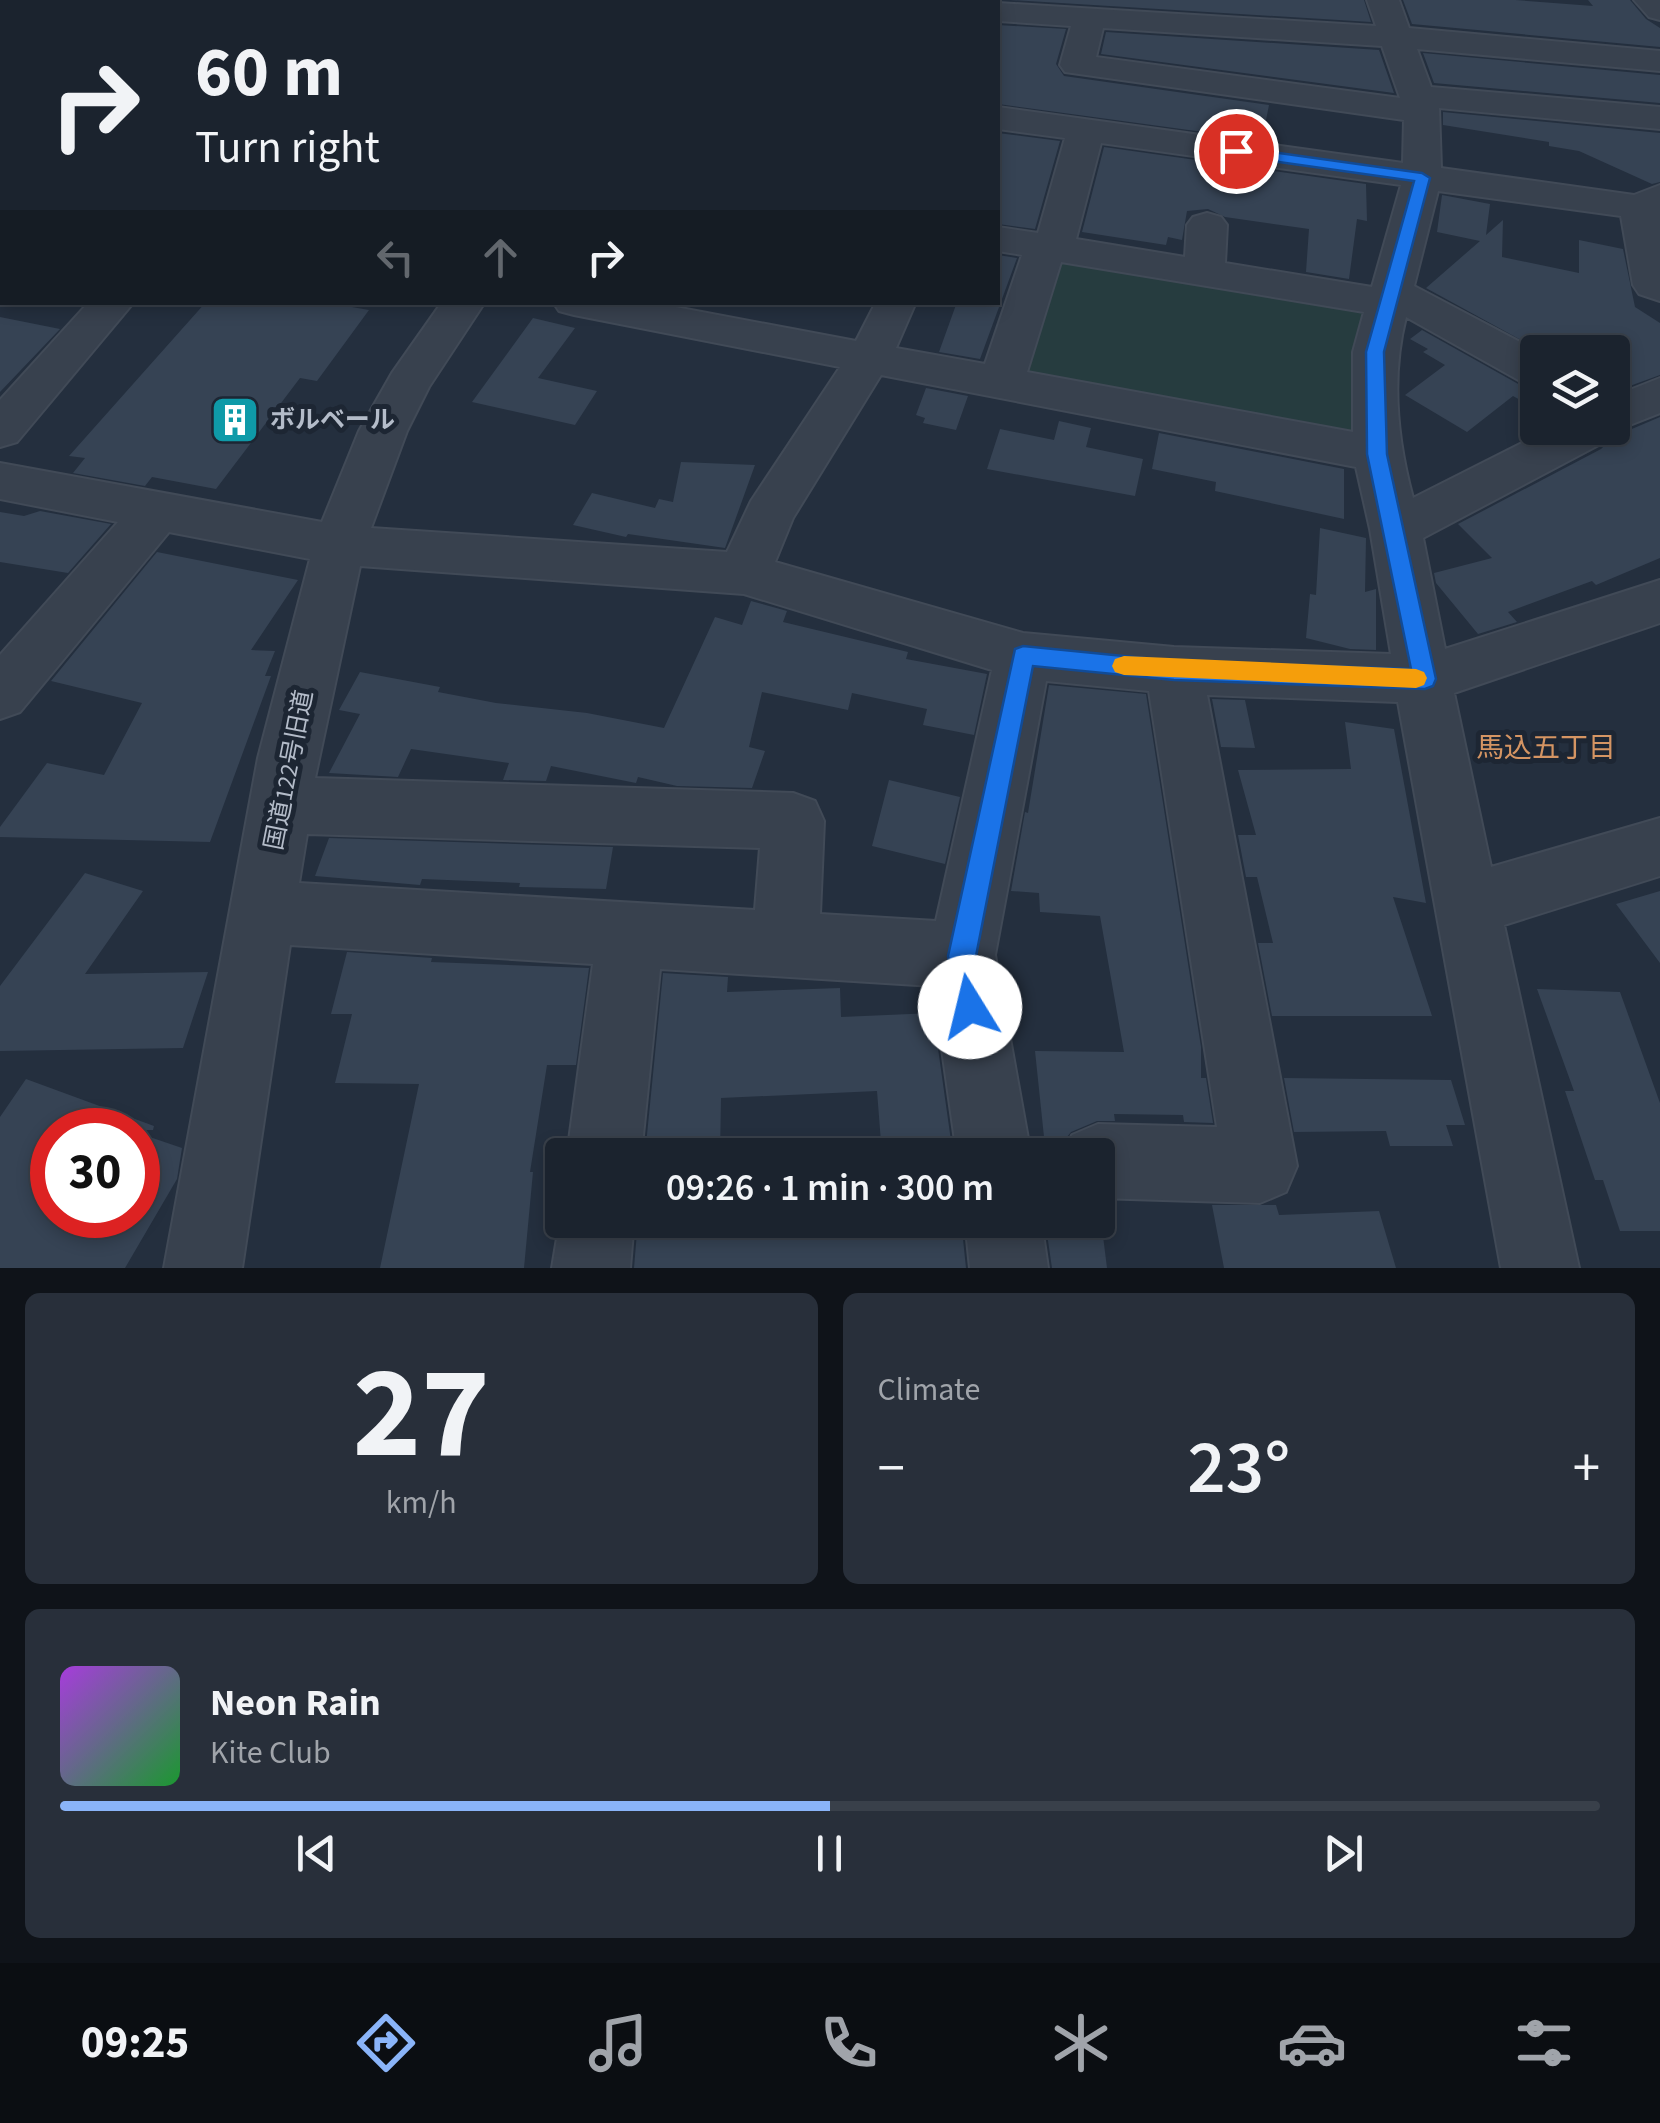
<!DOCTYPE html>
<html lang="en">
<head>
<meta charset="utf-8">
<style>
  :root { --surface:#1b232e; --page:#282f3a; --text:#f1f3f6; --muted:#a0a4aa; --line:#39404a; --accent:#8ab4f8 }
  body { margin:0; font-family:"Source Sans 3","Noto Sans JP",sans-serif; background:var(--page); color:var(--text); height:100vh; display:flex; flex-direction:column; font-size:38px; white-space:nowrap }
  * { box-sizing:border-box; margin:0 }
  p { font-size:32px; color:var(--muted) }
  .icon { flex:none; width:55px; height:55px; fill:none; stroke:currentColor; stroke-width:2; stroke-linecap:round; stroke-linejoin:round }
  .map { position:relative; height:1268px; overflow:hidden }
  .drawer { display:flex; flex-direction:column; gap:25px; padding:25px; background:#0f1319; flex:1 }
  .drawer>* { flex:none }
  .banner { position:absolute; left:0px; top:0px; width:1000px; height:305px; box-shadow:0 5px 15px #0003,0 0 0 2px var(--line); background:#1b232e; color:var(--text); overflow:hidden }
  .tools { position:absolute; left:1520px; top:335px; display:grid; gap:20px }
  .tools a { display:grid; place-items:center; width:110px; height:110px; border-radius:10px; background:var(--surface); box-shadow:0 5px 15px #0003,0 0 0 2px var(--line); font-size:50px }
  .speed { position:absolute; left:30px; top:1108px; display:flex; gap:20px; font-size:50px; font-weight:700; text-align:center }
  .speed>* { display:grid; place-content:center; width:130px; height:130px; border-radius:50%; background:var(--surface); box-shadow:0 5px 15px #0003,0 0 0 2px var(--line); line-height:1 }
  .speed .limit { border:15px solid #d22; background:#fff; color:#111 }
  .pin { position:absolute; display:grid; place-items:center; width:85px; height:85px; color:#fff; margin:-42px; border:5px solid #fff; border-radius:50%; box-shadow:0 2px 10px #0007 }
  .me { position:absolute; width:110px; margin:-55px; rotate:351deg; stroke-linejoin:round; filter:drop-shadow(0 0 8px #0008) }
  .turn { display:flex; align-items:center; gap:35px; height:210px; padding:0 30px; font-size:45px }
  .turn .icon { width:130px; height:130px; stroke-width:2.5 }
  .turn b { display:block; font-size:70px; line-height:85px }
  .lanes { display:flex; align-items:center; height:95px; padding:0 30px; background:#0003; justify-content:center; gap:50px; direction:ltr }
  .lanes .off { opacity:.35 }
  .big { font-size:75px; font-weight:600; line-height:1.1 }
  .drawer .widget { flex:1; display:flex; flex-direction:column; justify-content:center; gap:15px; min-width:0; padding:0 35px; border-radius:15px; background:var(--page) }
  .drawer .dial { align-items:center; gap:0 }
  .dial b { font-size:130px; line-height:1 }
  .song { display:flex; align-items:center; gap:30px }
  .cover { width:120px; height:120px; border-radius:15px; background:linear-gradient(135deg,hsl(280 70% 55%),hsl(130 70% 35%)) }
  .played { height:10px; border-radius:5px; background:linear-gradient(90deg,var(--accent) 50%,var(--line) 50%) }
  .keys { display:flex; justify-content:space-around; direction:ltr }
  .heat { display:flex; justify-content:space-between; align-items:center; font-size:55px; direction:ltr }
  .drawer .tiles { flex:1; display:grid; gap:25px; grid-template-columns:1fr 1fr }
  .widget:last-child { grid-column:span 2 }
  .trip { position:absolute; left:545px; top:1138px; width:570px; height:100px; border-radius:10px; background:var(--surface); box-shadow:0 5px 15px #0003,0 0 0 2px var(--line); font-weight:600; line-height:100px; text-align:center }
  .tab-bar { display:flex; height:160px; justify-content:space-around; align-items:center; background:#0b0e12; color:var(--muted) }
  .tab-bar .icon { width:70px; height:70px }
  .tab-bar .on { color:var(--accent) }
  .tab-bar b { font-size:45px; color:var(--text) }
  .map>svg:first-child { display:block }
</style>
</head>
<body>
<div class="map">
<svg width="1660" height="1268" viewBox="0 0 1660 1268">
  <rect width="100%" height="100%" fill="#242f3e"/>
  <!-- green -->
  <path fill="#263c3f" d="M1053 257 1370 309 1354 435 1014 374Z"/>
  <!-- building -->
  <path fill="#364354" d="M1010 0H1364L1371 22Z
    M1403 0H1515L1593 6 1588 0H1630L1646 19 1660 28V47L1412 24Z
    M998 25 1066 29 1056 64 1064 76 1269 105 1262 140 998 104Z
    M1106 32 1379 50 1394 93 1101 54Z
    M1423 53 1660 75V103L1434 83Z
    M1443 112 1660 133V182L1652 184 1579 151 1549 146V142L1443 125Z
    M998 133 1060 141 1035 229 998 224 1002 157H998Z
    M1104 147 1366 184 1367 221 1357 219 1349 279 1306 272 1309 229 1225 217 1208 209 1187 211 1182 240 1168 237 1166 245 1082 232Z
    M1442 195 1490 204 1486 235 1503 220 1502 257 1579 273V240L1623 249 1635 307 1660 323V375L1616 391 1612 390V352H1543L1426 288 1480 241 1437 232Z
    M998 255 1017 258 980 359 939 352 957 302H998Z
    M206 302H323L369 310 317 381 300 378 216 489 152 477 145 486 73 473 85 458 69 456Z
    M0 317 60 329 0 392Z
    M533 318 575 328 538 378 597 391 575 425 472 402Z
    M1422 330 1520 385 1538 390V410L1513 396 1467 432 1405 395 1445 365 1423 352 1428 349 1410 339Z
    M926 388 968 396 956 430 923 423 925 418 916 415Z
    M1660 417V558L1596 585 1592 581 1508 612 1517 622 1478 634 1436 583 1434 573 1492 558 1458 524 1601 449 1613 437Z
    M1059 421 1091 428 1086 447 1143 459 1135 496 987 469 1000 429 1054 440Z
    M1159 433 1344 469V519L1215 491 1216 482 1152 469Z
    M681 462 755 465 725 548 628 534 626 537 573 525 592 493 655 508 659 499 673 502Z
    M40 511 111 524 68 573 0 562V512L24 516Z
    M1320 528 1366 538 1365 592 1376 589V650L1350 649 1306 638 1310 594 1316 595Z
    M157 552 298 580 251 650 275 651 265 676H271L210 842 0 837V827L47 763 104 775 142 703 51 681Z
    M751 601 787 611 783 622 908 652 906 659 987 674 974 735 923 725 927 709 852 693 848 710 762 692 749 747 765 751 752 788 677 786 638 777 636 783 551 766 546 781 503 780 509 763 411 749 398 777 329 773 360 714 339 710 360 672 440 687 438 692 496 703 587 713 664 728 715 617 742 625Z
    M1049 685 1146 694 1201 1047V1078H1206L1213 1123 1184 1122 1183 1115 1114 1114 1115 1121H1097L1071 1132 1067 1137H1044L1035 1051 1124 1052 1100 916 1040 912 1039 893 1011 891 1025 812 1028 813Z
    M1212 699 1245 700 1255 748 1221 747Z
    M1345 722 1394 729 1426 903 1393 897 1432 1016H1272L1258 943H1273L1257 877H1246L1238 835H1256L1238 770 1351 769Z
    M889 780 960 797 945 864 872 846Z
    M329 838 613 847 606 889 519 887 520 883 422 879 420 885 315 876Z
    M85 873 143 891 85 974 208 972 183 1048 0 1051V986Z
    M1660 891V963L1616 904Z
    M347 952 432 958 431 962 589 968 576 1065H547L530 1172H533L524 1268H380L419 1084 335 1083 352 1014H331Z
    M663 973 728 977 727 992 840 988 841 1017 933 1013 953 1155H882L877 1091 721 1098 720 1155H645Z
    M1537 989 1620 992 1660 1103V1231H1620L1603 1180H1595L1565 1091H1574Z
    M1284 1078 1451 1080 1465 1125H1446L1453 1146H1390L1386 1131 1294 1132Z
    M26 1079 154 1126 153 1130H52V1215H138V1133L182 1148 177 1179 125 1268H0V1117Z
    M1212 1205H1276L1279 1215 1379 1211 1396 1268H1224Z
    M638 1220H715L714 1234 961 1220 966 1268H634Z
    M1045 1220H1101L1107 1268H1052Z"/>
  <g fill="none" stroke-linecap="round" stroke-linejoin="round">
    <!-- minor casing -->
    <g stroke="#414a57" stroke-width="4">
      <path id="minor" d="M869 0H921L923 2H871Z
        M1367 0H1399L1409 28 1660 51V71L1417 49 1431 87 1660 107V129L1439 108 1441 168 1634 195 1660 185V301L1639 294 1633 285 1621 216 1438 191 1414 286 1539 352 1538 386 1522 382 1406 317C1391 376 1397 439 1413 498L1552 428H1612V397L1660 378V413L1612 432 1608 440 1423 538 1445 649 1660 580V623L1454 693 1491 867 1660 818V876L1504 925 1579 1268H1501L1398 702 1207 695 1297 1166 1286 1192 1260 1203 1098 1198V1155H1063L1072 1135 1098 1124 1217 1127 1149 691 1046 681 995 955 1031 1155H957L933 986 660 969 641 1155H567L593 964 290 945 242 1268H164L258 758 310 559 169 532 20 712 0 719V655L118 522 0 499V463L322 522 359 431 392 373 442 302H485L429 387 407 431 371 528 727 552 751 501 840 367 574 315 559 311 553 302H649L856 341 876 302H916L896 348 985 364 1022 255 998 251V227L1038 233 1065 138 998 129V107L1403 163 1404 120 1065 72 1060 65 1071 26 998 21V3L1376 26ZM1103 28 1382 46 1400 98 1096 57ZM1101 143 1401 185 1372 287 1225 263 1227 225 1221 217 1207 213 1193 217 1187 225 1185 257 1076 239ZM1061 262 1364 312 1353 352V432L1027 372ZM881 375 1356 467 1370 529 1391 654 1174 647 1023 633 775 562 793 518ZM360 566 744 594 992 670 936 921 820 914 824 821 815 801 793 793 315 778ZM307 834 760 848 755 910 299 883Z
        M1634 0H1660V20L1649 17Z
        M89 302H134L17 442 0 447V400Z
        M562 1208V1220H634L630 1268H552Z
        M965 1220H1041L1048 1268H970Z"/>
    </g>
    <!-- minor -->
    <use href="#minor" fill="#38414e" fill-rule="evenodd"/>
  </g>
  <!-- route -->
  <path fill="#1a73e8" stroke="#114b97" stroke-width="2.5" d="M1236 147 1422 173 1430 178 1384 352 1387 454 1436 679 1433 686 1425 689 1174 680 1033 666 976 956 984 1007 980 1017 970 1021 960 1017 948 956 1015 649 1023 646 1174 661 1411 669 1367 454 1366 352 1414 181 1230 155 1228 151Z"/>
  <!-- slow -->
  <path fill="#f59e0b" d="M1124 656 1416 669 1424 672 1427 678 1424 685 1416 688 1124 675 1115 672 1112 666 1115 659Z"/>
  <!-- icons -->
  <defs>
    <g id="building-square" transform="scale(2.5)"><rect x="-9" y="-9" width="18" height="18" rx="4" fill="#0f9aa8" stroke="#1d2633"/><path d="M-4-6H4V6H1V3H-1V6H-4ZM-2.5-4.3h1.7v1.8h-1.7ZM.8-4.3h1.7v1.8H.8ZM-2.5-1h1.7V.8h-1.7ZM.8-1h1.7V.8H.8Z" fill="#fff"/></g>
  </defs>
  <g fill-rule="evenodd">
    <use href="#building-square" x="235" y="420"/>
  </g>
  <g text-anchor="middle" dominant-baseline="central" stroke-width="10" stroke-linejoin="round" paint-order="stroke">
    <!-- poi labels -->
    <g font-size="25" font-weight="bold" fill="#b4bcc9" stroke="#1d2633" text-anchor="start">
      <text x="270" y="420">ボルベール</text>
    </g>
    <!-- street labels -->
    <g font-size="25" fill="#b4bcc9" stroke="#1d2633">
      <text transform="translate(289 770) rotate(-79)">国道122号旧道</text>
    </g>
    <!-- neighbourhood labels -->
    <g font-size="28" fill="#d59563" stroke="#1d2633">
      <text x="1546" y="748">馬込五丁目</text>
    </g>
  </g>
</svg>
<div class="tools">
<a><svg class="icon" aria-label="layers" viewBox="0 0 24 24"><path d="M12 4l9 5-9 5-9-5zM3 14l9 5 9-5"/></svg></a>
</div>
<div class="speed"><div class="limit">30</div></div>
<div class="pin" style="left:1236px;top:151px;background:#d93025"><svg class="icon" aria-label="arrive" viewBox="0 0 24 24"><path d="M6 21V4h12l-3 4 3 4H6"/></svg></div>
<svg class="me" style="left:970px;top:1007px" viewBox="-20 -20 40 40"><circle r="19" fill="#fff"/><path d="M0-13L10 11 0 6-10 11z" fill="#1a73e8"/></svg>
<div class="trip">09:26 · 1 min · 300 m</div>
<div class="banner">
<div class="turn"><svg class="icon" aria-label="right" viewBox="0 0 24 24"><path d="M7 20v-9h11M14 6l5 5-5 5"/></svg><div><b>60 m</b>Turn right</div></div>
<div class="lanes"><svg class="icon off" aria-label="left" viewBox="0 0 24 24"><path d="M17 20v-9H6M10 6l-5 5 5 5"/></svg><svg class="icon off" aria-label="ahead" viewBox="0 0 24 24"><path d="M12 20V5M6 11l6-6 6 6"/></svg><svg class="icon" aria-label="right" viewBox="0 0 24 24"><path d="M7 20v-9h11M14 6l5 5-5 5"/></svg></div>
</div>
</div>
<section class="drawer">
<div class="tiles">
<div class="widget dial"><b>27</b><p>km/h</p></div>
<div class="widget"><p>Climate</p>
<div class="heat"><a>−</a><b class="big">23°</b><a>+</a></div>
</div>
<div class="widget">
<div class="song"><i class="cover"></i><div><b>Neon Rain</b><p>Kite Club</p></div></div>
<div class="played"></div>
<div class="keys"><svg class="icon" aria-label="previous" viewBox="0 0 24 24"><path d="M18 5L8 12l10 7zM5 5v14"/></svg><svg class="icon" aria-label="pause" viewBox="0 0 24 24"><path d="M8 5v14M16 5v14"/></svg><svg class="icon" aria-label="next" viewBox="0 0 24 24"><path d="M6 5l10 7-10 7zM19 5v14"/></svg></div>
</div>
</div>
</section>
<nav class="tab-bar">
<b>09:25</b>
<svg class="icon on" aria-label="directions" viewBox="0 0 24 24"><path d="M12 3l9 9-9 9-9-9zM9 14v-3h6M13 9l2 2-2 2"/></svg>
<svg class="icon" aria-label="music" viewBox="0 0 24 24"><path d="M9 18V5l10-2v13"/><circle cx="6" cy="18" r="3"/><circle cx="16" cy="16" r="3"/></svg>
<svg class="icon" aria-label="phone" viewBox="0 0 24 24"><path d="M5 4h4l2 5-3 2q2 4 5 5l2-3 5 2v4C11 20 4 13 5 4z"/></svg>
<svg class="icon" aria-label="climate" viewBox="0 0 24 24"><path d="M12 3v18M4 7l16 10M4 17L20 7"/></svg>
<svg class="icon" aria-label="car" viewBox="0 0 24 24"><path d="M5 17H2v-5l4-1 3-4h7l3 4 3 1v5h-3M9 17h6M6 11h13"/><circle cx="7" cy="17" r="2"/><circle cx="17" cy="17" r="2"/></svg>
<svg class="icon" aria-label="filters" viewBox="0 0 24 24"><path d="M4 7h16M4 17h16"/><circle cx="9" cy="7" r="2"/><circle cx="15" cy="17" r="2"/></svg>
</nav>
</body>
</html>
